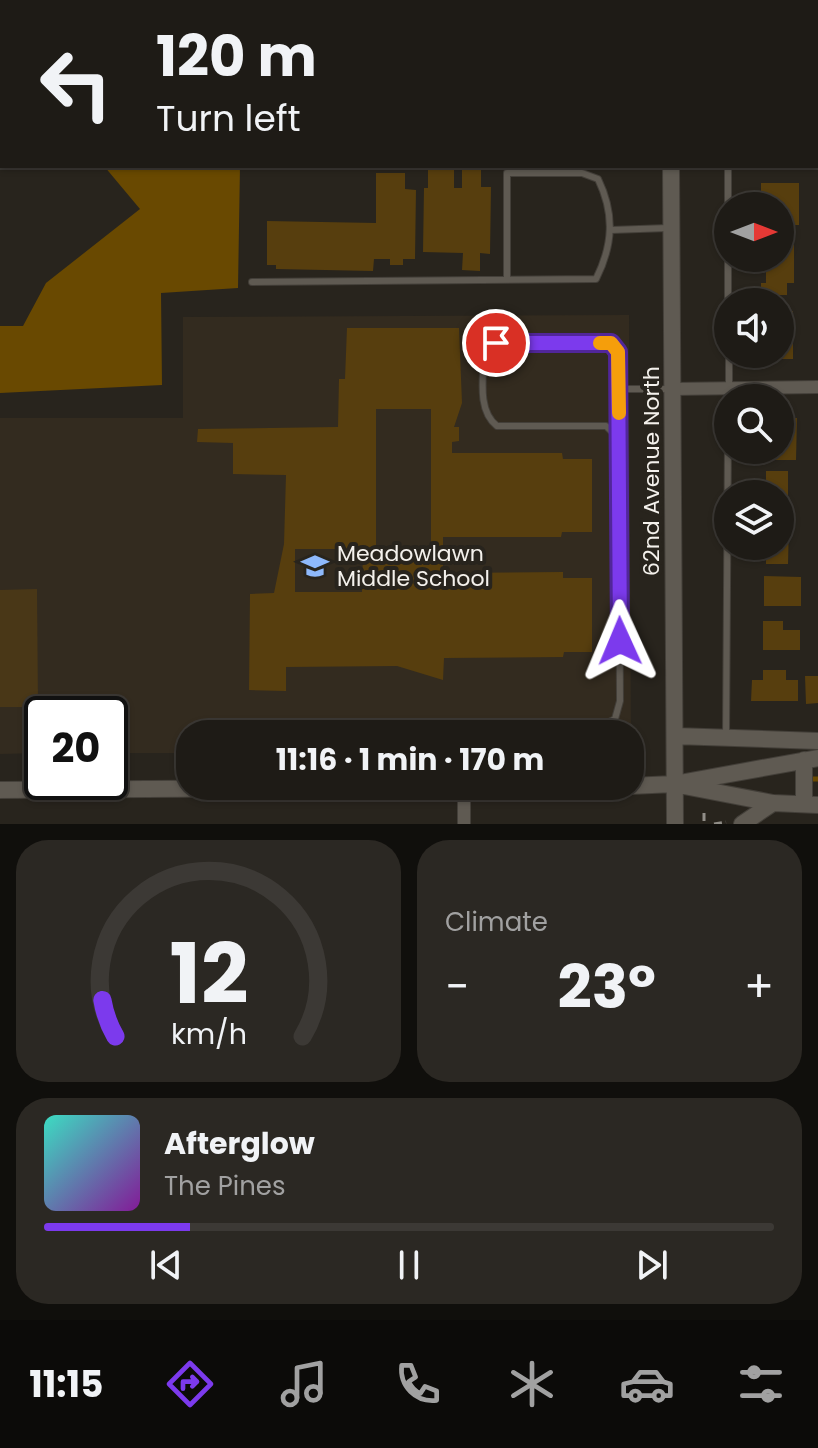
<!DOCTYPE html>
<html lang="en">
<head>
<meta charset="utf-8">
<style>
  :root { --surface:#1e1b16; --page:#2b2823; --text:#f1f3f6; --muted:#a1a1a1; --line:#3c3935; --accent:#7c3aed }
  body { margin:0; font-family:Poppins,sans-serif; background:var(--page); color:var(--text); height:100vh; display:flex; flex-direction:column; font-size:30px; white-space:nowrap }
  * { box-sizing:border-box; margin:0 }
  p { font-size:26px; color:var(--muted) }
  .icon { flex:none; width:44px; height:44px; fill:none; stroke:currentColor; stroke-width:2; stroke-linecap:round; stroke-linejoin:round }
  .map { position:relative; height:824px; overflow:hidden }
  .panel { display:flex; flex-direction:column; gap:16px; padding:16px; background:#100f0c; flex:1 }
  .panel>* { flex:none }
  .guide { position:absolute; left:0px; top:0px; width:818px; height:168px; box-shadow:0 2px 6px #0004,0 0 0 2px var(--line); background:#1e1b16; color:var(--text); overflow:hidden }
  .needle { width:52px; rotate:90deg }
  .buttons { position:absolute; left:714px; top:192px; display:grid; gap:16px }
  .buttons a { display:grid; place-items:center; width:80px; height:80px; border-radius:50%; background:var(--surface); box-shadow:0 2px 6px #0004,0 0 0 2px var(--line); font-size:40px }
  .speed { position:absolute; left:24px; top:696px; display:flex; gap:16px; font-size:40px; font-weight:700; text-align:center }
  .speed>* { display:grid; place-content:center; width:104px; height:104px; border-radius:50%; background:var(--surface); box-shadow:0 2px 6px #0004,0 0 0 2px var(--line); line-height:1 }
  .speed .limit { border:4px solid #111; border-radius:12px; background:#fff; color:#111 }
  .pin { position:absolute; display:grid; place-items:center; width:68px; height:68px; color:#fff; margin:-34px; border:4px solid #fff; border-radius:50%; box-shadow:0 2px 8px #0007 }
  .me { position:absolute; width:88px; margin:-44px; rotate:359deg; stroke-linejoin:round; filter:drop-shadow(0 0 6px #0008) }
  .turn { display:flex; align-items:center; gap:28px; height:168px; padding:0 24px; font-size:36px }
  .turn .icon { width:104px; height:104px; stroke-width:2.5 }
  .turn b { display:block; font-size:56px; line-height:68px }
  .big { font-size:60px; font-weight:700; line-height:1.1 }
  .panel .tile { flex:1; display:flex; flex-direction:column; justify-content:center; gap:12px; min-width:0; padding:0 28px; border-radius:32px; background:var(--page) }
  .panel .dial { align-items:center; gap:0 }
  .dial svg { height:208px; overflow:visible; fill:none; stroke:var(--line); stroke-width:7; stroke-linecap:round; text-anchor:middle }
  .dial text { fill:var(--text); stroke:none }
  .song { display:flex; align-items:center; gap:24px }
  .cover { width:96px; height:96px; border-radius:12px; background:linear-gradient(135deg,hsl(170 70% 55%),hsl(290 70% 35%)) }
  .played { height:8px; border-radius:4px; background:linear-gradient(90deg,var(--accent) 20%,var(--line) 20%) }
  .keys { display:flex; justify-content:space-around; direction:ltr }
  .heat { display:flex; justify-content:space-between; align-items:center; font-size:44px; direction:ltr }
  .panel .tiles { flex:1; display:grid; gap:16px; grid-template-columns:1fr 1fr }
  .tile:last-child { grid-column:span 2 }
  .trip { position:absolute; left:176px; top:720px; width:468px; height:80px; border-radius:32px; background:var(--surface); box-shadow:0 2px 6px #0004,0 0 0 2px var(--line); font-weight:700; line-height:80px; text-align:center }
  .tabs { display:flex; height:128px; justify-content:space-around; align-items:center; background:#0c0b09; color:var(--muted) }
  .tabs .icon { width:56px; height:56px }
  .tabs .on { color:var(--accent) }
  .tabs b { font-size:36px; color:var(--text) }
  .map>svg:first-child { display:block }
</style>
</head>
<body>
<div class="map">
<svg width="818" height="824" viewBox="0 0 818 824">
  <rect width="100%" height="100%" fill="#28241d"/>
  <!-- built -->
  <path fill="#332b1f" d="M340 0H661L662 2H340Z
    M629 315 631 750 630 734H190V753H110V714H42V753L0 754V418H183V317Z"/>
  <!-- green -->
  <path fill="#493717" d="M37 589 38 707H0V590Z"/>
  <!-- water -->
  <path fill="#694901" d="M104 166H240L238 288 161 293 162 385 0 393V326H23L46 283 140 209Z"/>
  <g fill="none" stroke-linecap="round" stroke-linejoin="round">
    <!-- stream -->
    <path stroke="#694901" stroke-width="5" d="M813 779H818"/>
  </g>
  <!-- building -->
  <path fill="#573e0e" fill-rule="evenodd" d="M428 166H454V188H462V170H481V187H491L490 254 480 253V271L462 270 463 253 423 252 424 188H428Z
    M376 173H405V189L416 190 415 259H403V265H390V259H374L373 271 276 269V265H267V221L376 223Z
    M761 183H799V225H780V206H761Z
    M794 245V283H787V295H761V283H766V258H780V246Z
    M780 311H793V359H764V354H780Z
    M347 328H459L462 403 454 427H459V441L452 442V453H562L563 459H592V532H562L561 537H443V573L563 572V578H592V652H564L563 657 444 658 443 680 397 666 286 667V691L249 690 250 594 274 593 284 544 286 475 233 474V443L197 442 198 429 338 427 339 379H345ZM376 409H431V546L376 547ZM295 549H363L362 592H295Z
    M780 418H797L796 460H766V450H780Z
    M766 471H788V514H780V494H766Z
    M780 524H789L788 564H766V546H780Z
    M764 576 801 577V606H764Z
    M763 621H783V630H800V650H763Z
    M763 670H786V680H798V701H751L752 680H763Z
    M805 676H818V703L806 704Z"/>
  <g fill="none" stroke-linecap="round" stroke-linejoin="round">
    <!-- service casing -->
    <g stroke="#433f39" stroke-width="8">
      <path id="service" d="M23 0V2
        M62 0V2
        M183 0V2
        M348 0V2
        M225 2V0
        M628 2V0
        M728 166V210
        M611 230 668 228
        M728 258V302
        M252 282 596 279C613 245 615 214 598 179L582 173H507V278
        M619 389H669
        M729 398V354
        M259 734 265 727 605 724 615 719 620 701 618 352 611 343H496L484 350C484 374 476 410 497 426H606L619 439
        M726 738 728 437"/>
    </g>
    <!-- minor casing -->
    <g stroke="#433f39" stroke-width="14">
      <path id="minor" d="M816 5H818
        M672 389 818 387
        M464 790V824"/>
    </g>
    <!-- tertiary casing -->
    <g stroke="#433f39" stroke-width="18">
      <path id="tertiary" d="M671 0V2
        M671 166 675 824
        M675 736 818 741
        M804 760V804
        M630 786 674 784 818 758
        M684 786 773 803 818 805
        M0 790 610 786
        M742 824 773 803"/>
    </g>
    <!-- path -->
    <path stroke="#918e88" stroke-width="3" stroke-dasharray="8 4" stroke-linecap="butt" d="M704 813V824
      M714 824 726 822"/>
    <!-- service -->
    <use href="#service" stroke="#5f5a52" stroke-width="6"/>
    <!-- minor -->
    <use href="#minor" stroke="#5f5a52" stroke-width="12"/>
    <!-- tertiary -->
    <use href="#tertiary" stroke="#5f5a52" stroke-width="16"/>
  </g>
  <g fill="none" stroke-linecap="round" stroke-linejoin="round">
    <!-- route casing -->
    <g stroke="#51269a" stroke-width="20">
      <path id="route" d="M496 343H611L618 352 620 641"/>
    </g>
    <!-- route -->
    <use href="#route" stroke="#7c3aed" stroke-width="14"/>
    <!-- slow -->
    <path stroke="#f59e0b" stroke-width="14" d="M600 343H611L618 352 619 413"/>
  </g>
  <!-- icons -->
  <defs>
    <g id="school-bare" transform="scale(2.16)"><path d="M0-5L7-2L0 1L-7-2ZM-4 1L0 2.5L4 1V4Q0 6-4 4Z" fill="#8eb9fc" stroke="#28241d" stroke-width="2.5" paint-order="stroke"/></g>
  </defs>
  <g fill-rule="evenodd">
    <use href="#school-bare" x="315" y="566"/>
  </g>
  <g text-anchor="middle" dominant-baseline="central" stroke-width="8" stroke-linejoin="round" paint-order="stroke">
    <!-- street labels -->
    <g font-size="22" fill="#f4f1ec" stroke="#28241d">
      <text transform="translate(651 471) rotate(-90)">62nd Avenue North</text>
    </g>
    <!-- poi labels -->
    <g font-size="22" fill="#f4f1ec" stroke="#28241d" text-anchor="start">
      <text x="337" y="553">Meadowlawn<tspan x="337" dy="25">Middle School</tspan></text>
    </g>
  </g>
</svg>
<div class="buttons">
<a><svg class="needle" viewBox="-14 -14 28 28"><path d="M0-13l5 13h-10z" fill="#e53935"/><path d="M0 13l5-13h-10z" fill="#a1a1a1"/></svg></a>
<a><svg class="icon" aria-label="sound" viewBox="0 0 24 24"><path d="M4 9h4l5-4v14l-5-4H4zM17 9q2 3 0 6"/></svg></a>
<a><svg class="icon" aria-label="search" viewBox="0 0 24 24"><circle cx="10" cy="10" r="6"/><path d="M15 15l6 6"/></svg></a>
<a><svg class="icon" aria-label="layers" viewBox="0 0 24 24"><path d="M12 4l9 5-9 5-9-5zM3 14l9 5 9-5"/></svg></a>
</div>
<div class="speed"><div class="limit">20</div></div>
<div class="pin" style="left:496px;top:343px;background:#d93025"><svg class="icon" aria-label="arrive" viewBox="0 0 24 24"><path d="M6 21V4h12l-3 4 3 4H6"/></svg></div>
<svg class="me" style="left:620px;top:641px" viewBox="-20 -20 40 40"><path d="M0-17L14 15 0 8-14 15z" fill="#7c3aed" stroke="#fff" stroke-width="4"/></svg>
<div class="trip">11:16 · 1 min · 170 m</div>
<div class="guide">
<div class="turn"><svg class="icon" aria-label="left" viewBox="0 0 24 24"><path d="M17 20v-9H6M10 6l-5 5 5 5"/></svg><div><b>120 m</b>Turn left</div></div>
</div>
</div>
<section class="panel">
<div class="tiles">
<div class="tile dial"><svg viewBox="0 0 100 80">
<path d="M14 69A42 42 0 1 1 86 69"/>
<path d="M14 69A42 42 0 0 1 9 55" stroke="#7c3aed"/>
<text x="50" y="56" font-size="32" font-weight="700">12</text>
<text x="50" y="72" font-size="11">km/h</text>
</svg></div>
<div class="tile"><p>Climate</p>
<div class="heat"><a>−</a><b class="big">23°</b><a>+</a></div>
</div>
<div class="tile">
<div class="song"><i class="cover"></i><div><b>Afterglow</b><p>The Pines</p></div></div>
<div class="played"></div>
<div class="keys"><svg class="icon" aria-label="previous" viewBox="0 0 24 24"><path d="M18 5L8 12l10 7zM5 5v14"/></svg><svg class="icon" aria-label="pause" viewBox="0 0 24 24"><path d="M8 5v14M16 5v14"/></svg><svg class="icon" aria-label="next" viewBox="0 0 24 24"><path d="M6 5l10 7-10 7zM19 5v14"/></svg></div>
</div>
</div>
</section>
<nav class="tabs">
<b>11:15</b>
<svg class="icon on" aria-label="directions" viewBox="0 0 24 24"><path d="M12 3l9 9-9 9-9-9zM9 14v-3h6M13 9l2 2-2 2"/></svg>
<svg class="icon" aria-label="music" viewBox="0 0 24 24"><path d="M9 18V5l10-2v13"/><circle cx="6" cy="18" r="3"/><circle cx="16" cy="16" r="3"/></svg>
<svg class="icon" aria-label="phone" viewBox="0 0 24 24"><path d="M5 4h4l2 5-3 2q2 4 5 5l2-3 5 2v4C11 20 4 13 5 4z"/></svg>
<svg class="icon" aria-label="climate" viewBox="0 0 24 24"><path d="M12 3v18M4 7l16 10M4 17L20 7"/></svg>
<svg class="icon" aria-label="car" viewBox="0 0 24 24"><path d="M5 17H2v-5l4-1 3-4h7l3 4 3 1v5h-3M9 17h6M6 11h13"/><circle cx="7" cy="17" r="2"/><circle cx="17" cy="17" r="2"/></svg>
<svg class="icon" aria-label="filters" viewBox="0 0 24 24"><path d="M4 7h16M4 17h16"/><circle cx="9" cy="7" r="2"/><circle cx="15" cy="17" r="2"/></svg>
</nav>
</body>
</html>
